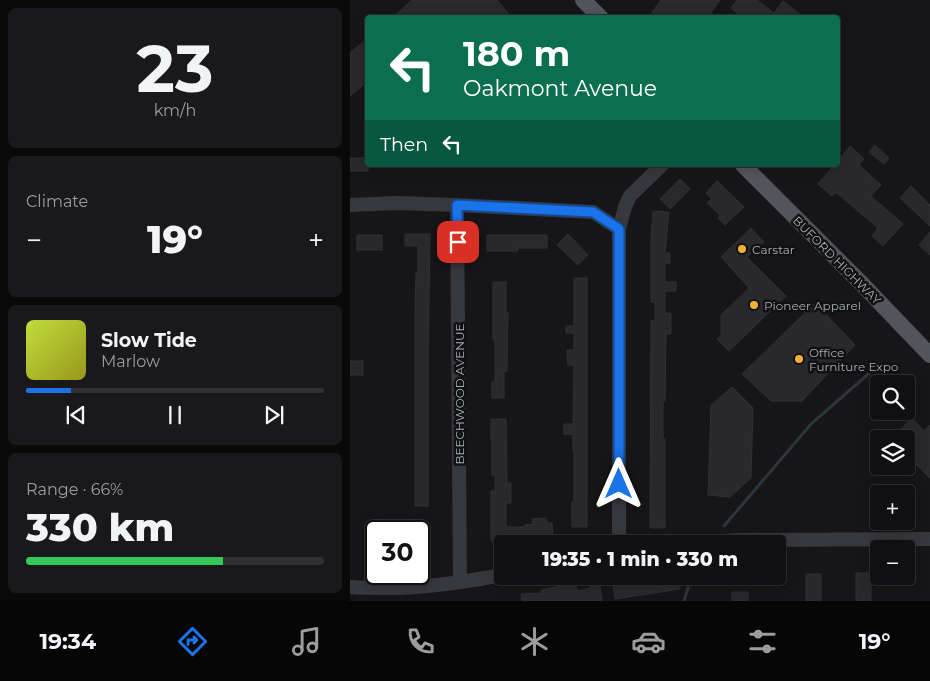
<!DOCTYPE html>
<html lang="en">
<head>
<meta charset="utf-8">
<style>
  :root { --surface:#101012; --page:#19191b; --text:#f1f3f6; --muted:#9c9d9f; --line:#303032; --accent:#1a73e8 }
  body { margin:0; font-family:Montserrat,sans-serif; background:var(--page); color:var(--text); height:100vh; display:flex; flex-direction:column; font-size:19px; white-space:nowrap }
  * { box-sizing:border-box; margin:0 }
  p { font-size:16px; color:var(--muted) }
  .icon { flex:none; width:28px; height:28px; fill:none; stroke:currentColor; stroke-width:2; stroke-linecap:round; stroke-linejoin:round }
  .map { position:relative; flex:1; overflow:hidden }
  .drawer { display:flex; flex-direction:column; gap:8px; padding:8px; background:#09090a; width:350px }
  .drawer>* { flex:none }
  .banner { position:absolute; left:15px; top:15px; width:475px; height:152px; border-radius:5px; box-shadow:0 2px 12px #0003,0 0 0 1px var(--line); background:#0b6e4f; color:#fff; overflow:hidden }
  .buttons { position:absolute; left:520px; top:375px; display:grid; gap:10px }
  .buttons a { display:grid; place-items:center; width:45px; height:45px; border-radius:5px; background:var(--surface); box-shadow:0 2px 12px #0003,0 0 0 1px var(--line); font-size:25px }
  .speed { position:absolute; left:15px; top:520px; display:flex; gap:10px; font-size:25px; font-weight:700; text-align:center }
  .speed>* { display:grid; place-content:center; width:65px; height:65px; border-radius:50%; background:var(--surface); box-shadow:0 2px 12px #0003,0 0 0 1px var(--line); line-height:1 }
  .speed .limit { border:2px solid #111; border-radius:8px; background:#fff; color:#111 }
  .pin { position:absolute; display:grid; place-items:center; width:42px; height:42px; color:#fff; margin:-21px; border-radius:10px; box-shadow:0 2px 8px #0006 }
  .me { position:absolute; width:55px; margin:-28px; rotate:0deg; stroke-linejoin:round; filter:drop-shadow(0 0 4px #0008) }
  .turn { display:flex; align-items:center; gap:18px; height:105px; padding:0 15px; font-size:22px }
  .turn .icon { width:65px; height:65px; stroke-width:2.5 }
  .turn b { display:block; font-size:35px; line-height:42px }
  .then { display:flex; align-items:center; height:48px; padding:0 15px; background:#0003; gap:10px; font-size:19px }
  .big { font-size:38px; font-weight:800; line-height:1.1 }
  .drawer .widget { flex:1; display:flex; flex-direction:column; justify-content:center; gap:8px; min-width:0; padding:0 18px; border-radius:8px; background:var(--page) }
  .drawer .dial { align-items:center; gap:0 }
  .dial b { font-size:65px; line-height:1 }
  .song { display:flex; align-items:center; gap:15px }
  .cover { width:60px; height:60px; border-radius:8px; background:linear-gradient(135deg,hsl(70 70% 55%),hsl(60 70% 35%)) }
  .played { height:5px; border-radius:2px; background:linear-gradient(90deg,var(--accent) 15%,var(--line) 15%) }
  .keys { display:flex; justify-content:space-around; direction:ltr }
  .heat { display:flex; justify-content:space-between; align-items:center; font-size:28px; direction:ltr }
  .charge { height:8px; border-radius:4px; background:linear-gradient(90deg,#34c759 66%,var(--line) 0) }
  .trip { position:absolute; left:144px; top:535px; width:292px; height:50px; border-radius:5px; background:var(--surface); box-shadow:0 2px 12px #0003,0 0 0 1px var(--line); font-weight:800; line-height:50px; text-align:center }
  .menu { display:flex; height:80px; justify-content:space-around; align-items:center; background:#060607; color:var(--muted) }
  .menu .icon { width:35px; height:35px }
  .menu .current { color:var(--accent) }
  .menu b { font-size:22px; color:var(--text) }
  main { display:flex; flex:1; min-height:0 }
  .map>svg:first-child { display:block }
</style>
</head>
<body>
<main>
<section class="drawer">
<div class="widget dial"><b>23</b><p>km/h</p></div>
<div class="widget"><p>Climate</p>
<div class="heat"><a>−</a><b class="big">19°</b><a>+</a></div>
</div>
<div class="widget">
<div class="song"><i class="cover"></i><div><b>Slow Tide</b><p>Marlow</p></div></div>
<div class="played"></div>
<div class="keys"><svg class="icon" aria-label="previous" viewBox="0 0 24 24"><path d="M18 5L8 12l10 7zM5 5v14"/></svg><svg class="icon" aria-label="pause" viewBox="0 0 24 24"><path d="M8 5v14M16 5v14"/></svg><svg class="icon" aria-label="next" viewBox="0 0 24 24"><path d="M6 5l10 7-10 7zM19 5v14"/></svg></div>
</div>
<div class="widget"><p>Range · 66%</p><b class="big">330 km</b><div class="charge"></div></div>
</section>
<div class="map">
<svg width="580" height="601" viewBox="0 0 580 601">
  <rect width="100%" height="100%" fill="#161618"/>
  <g fill="none" stroke-linecap="round" stroke-linejoin="round">
    <!-- stream -->
    <path stroke="#2c353c" stroke-width="3" d="M374 526 461 424 524 369
      M334 601 339 585 345 576"/>
  </g>
  <!-- building -->
  <path fill="#29292c" stroke="#303034" d="M62 0H147L162 18H42Z
    M311 0H370L357 18H298Z
    M387 0H407L424 13 433 1 455 18H393L381 8Z
    M18 38V81L0 96V53Z
    M525 145 539 158 534 164 519 152Z
    M500 146 514 159 509 165 531 185 521 196 553 224 533 246 522 236 528 228 486 192 482 196 468 184 484 165H488V161Z
    M0 158H18V171H0Z
    M330 179 340 189 320 209 310 199Z
    M367 181 394 207 375 225 368 218 370 215 357 203 362 199 356 193Z
    M561 186 580 205V226L550 198Z
    M303 211 319 212 315 253H320V263H315V282H326V291H315V313H321V334H316L315 401H313V439H315V528H300L301 321H305V302H301V237Z
    M401 228 414 242 397 257 436 296 379 351 367 339 371 336V315L399 288 371 257Z
    M580 232V255L569 245Z
    M55 234H80L78 365V506H65V308L66 272H68V246H55Z
    M218 234 238 255 228 265 207 245Z
    M7 235H32V250H7Z
    M137 235H197V248H168V251H137Z
    M224 278H237V527H222V502H224V450H223V434H214V424H223L224 365H218L217 350H224V333H216V326H224Z
    M143 282H156V313H158L157 371H154V398H142V382H145V340H143Z
    M465 303 505 345 452 401H421L392 374Z
    M0 361H13V375H0Z
    M382 387 403 408 401 478 380 497 358 495 361 405Z
    M562 418 574 431 580 425V478L556 454V439H540Z
    M141 419H156L157 483H161V503H156V527H175V525L183 524 182 519 196 518 197 523H202L203 537 162 541H141V491H145V475H142V440H141Z
    M69 533H79V553H69Z
    M17 539H26V553H17Z
    M506 573H521V601H506Z
    M456 574H471V601H456Z
    M262 576H328L330 589 265 599Z
    M249 578 252 601H172L171 594 192 593 191 590 225 583 227 591 241 588 240 580Z
    M382 592H398V601H382Z"/>
  <g fill="none" stroke-linecap="round" stroke-linejoin="round">
    <!-- minor -->
    <path stroke="#37383d" stroke-width="14" d="M0 205 45 203 107 205 243 212 269 229
      M107 205 110 582
      M269 544V229L275 207 280 196 312 165
      M327 544 389 540 580 539
      M0 587C13 588 26 588 39 588 77 588 115 582 152 575"/>
    <!-- major -->
    <path stroke="#53555c" stroke-width="16" d="M233 0 251 18
      M393 165 512 284 580 355"/>
  </g>
  <g fill="none" stroke-linecap="round" stroke-linejoin="round">
    <!-- route casing -->
    <g stroke="#114b97" stroke-width="12">
      <path id="route" d="M108 242 107 205 243 212 269 229V484"/>
    </g>
    <!-- route -->
    <use href="#route" stroke="#1a73e8" stroke-width="9"/>
  </g>
  <!-- markers -->
  <g fill="#f2b134" stroke="#111113" stroke-width="2">
    <circle cx="392" cy="249" r="5"/>
    <circle cx="404" cy="305" r="5"/>
    <circle cx="449" cy="359" r="5"/>
  </g>
  <g text-anchor="middle" dominant-baseline="central" stroke-width="5" stroke-linejoin="round" paint-order="stroke">
    <!-- poi labels -->
    <g font-size="12" fill="#a8adb8" stroke="#111113" text-anchor="start">
      <text x="402" y="249">Carstar</text>
      <text x="414" y="305">Pioneer Apparel</text>
      <text x="459" y="352">Office<tspan x="459" dy="14">Furniture Expo</tspan></text>
    </g>
    <!-- street labels -->
    <g font-size="12" fill="#a8adb8" stroke="#111113">
      <text transform="translate(487 260) rotate(45)">BUFORD HIGHWAY</text>
      <text transform="translate(109 394) rotate(-90)">BEECHWOOD AVENUE</text>
    </g>
  </g>
</svg>
<div class="buttons">
<a><svg class="icon" aria-label="search" viewBox="0 0 24 24"><circle cx="10" cy="10" r="6"/><path d="M15 15l6 6"/></svg></a>
<a><svg class="icon" aria-label="layers" viewBox="0 0 24 24"><path d="M12 4l9 5-9 5-9-5zM3 14l9 5 9-5"/></svg></a>
<a>+</a>
<a>−</a>
</div>
<div class="speed"><div class="limit">30</div></div>
<div class="pin" style="left:108px;top:242px;background:#d93025"><svg class="icon" aria-label="arrive" viewBox="0 0 24 24"><path d="M6 21V4h12l-3 4 3 4H6"/></svg></div>
<svg class="me" style="left:269px;top:484px" viewBox="-20 -20 40 40"><path d="M0-17L14 15 0 8-14 15z" fill="#1a73e8" stroke="#fff" stroke-width="4"/></svg>
<div class="trip">19:35 · 1 min · 330 m</div>
<div class="banner">
<div class="turn"><svg class="icon" aria-label="left" viewBox="0 0 24 24"><path d="M17 20v-9H6M10 6l-5 5 5 5"/></svg><div><b>180 m</b>Oakmont Avenue</div></div>
<div class="then">Then<svg class="icon" aria-label="left" viewBox="0 0 24 24"><path d="M17 20v-9H6M10 6l-5 5 5 5"/></svg></div>
</div>
</div>
</main>
<nav class="menu">
<b>19:34</b>
<svg class="icon current" aria-label="directions" viewBox="0 0 24 24"><path d="M12 3l9 9-9 9-9-9zM9 14v-3h6M13 9l2 2-2 2"/></svg>
<svg class="icon" aria-label="music" viewBox="0 0 24 24"><path d="M9 18V5l10-2v13"/><circle cx="6" cy="18" r="3"/><circle cx="16" cy="16" r="3"/></svg>
<svg class="icon" aria-label="phone" viewBox="0 0 24 24"><path d="M5 4h4l2 5-3 2q2 4 5 5l2-3 5 2v4C11 20 4 13 5 4z"/></svg>
<svg class="icon" aria-label="climate" viewBox="0 0 24 24"><path d="M12 3v18M4 7l16 10M4 17L20 7"/></svg>
<svg class="icon" aria-label="car" viewBox="0 0 24 24"><path d="M5 17H2v-5l4-1 3-4h7l3 4 3 1v5h-3M9 17h6M6 11h13"/><circle cx="7" cy="17" r="2"/><circle cx="17" cy="17" r="2"/></svg>
<svg class="icon" aria-label="filters" viewBox="0 0 24 24"><path d="M4 7h16M4 17h16"/><circle cx="9" cy="7" r="2"/><circle cx="15" cy="17" r="2"/></svg>
<b>19°</b>
</nav>
</body>
</html>
